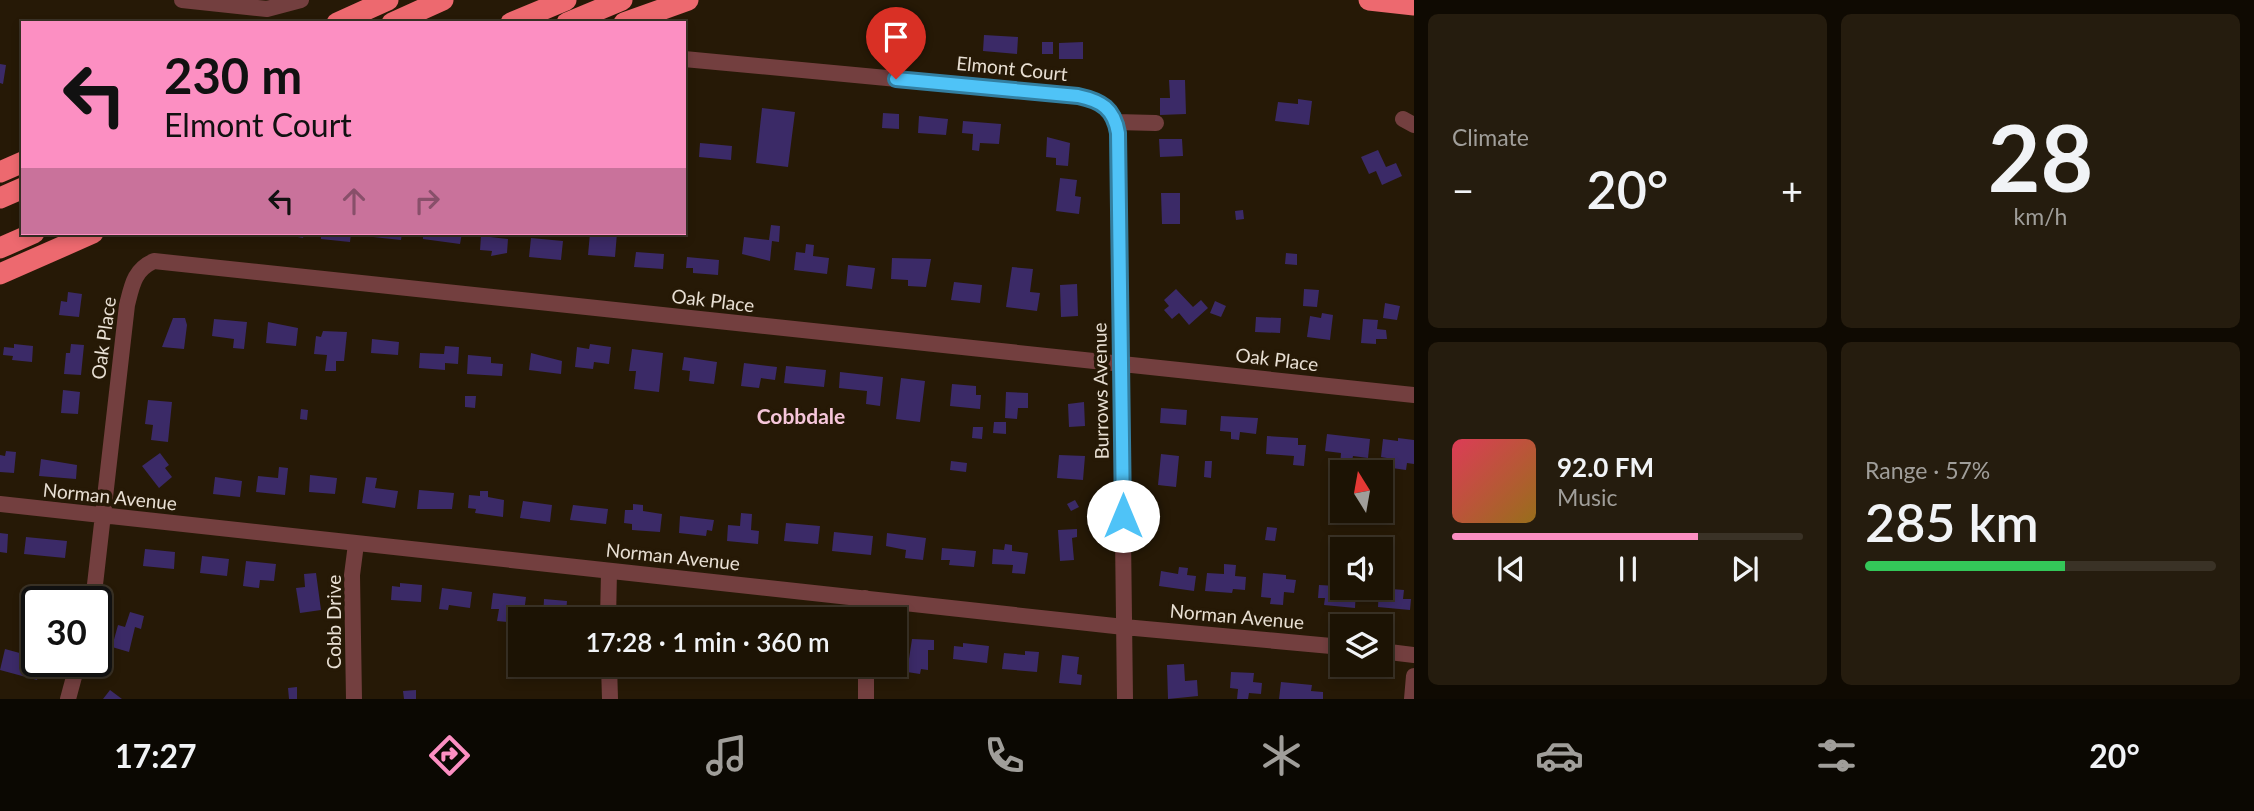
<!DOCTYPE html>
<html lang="en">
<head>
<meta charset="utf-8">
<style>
  :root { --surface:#1c1304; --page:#251c0e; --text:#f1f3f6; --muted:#a09e9a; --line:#3a3226; --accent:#fc8fc2 }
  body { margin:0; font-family:Lato,sans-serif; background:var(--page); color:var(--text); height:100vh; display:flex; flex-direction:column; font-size:26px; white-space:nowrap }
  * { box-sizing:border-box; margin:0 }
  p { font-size:23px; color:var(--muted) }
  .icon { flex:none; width:38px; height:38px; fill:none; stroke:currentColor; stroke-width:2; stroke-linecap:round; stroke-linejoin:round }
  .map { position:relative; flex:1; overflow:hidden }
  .side { display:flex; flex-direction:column; gap:14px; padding:14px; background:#0f0a02; width:840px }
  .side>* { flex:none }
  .guide { position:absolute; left:21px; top:21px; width:665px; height:214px; border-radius:0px; box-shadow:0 4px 10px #0003,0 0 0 2px var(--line); background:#fc8fc2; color:#111; overflow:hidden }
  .needle { width:46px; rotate:349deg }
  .controls { position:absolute; left:1330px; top:460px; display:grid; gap:14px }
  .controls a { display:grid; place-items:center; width:63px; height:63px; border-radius:0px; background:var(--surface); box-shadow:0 4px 10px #0003,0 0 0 2px var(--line); font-size:35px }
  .speed { position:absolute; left:21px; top:586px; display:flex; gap:14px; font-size:35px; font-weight:700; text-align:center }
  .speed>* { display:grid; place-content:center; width:91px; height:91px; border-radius:50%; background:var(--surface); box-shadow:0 4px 10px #0003,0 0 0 2px var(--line); line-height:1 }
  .speed .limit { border:4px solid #111; border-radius:10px; background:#fff; color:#111 }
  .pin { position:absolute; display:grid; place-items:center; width:60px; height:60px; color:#fff; margin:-72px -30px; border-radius:50% 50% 50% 0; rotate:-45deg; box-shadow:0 0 7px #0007 }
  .pin .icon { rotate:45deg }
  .me { position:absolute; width:77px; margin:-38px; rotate:0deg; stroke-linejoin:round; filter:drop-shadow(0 0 5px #0008) }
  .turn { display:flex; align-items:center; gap:24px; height:147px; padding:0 28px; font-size:32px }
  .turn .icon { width:91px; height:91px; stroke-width:2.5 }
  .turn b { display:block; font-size:49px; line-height:60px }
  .lanes { display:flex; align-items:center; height:66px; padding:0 28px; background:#0003; justify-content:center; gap:35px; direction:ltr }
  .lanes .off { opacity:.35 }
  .big { font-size:52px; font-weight:600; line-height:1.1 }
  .side .card { flex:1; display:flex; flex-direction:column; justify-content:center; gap:10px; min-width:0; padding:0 24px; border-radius:10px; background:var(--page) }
  .side .dial { align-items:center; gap:0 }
  .dial b { font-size:91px; line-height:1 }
  .song { display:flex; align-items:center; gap:21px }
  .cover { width:84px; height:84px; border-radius:10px; background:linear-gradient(135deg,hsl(350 70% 55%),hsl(40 70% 35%)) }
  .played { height:7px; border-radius:4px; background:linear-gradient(90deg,var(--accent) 70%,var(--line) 70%) }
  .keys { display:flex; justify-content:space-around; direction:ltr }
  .heat { display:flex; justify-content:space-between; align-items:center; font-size:38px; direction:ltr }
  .charge { height:10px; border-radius:5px; background:linear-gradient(90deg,#34c759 57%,var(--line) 0) }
  .side .tiles { flex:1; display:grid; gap:14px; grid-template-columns:repeat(2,1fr) }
  .trip { position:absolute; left:508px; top:607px; width:399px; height:70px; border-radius:0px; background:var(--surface); box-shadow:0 4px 10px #0003,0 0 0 2px var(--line); font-weight:600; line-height:70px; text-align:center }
  .tabs { display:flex; height:112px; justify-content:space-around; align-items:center; background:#0b0802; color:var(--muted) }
  .tabs .icon { width:49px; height:49px }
  .tabs .current { color:var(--accent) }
  .tabs b { font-size:32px; color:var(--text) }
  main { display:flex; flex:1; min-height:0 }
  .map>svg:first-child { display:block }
</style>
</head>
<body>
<main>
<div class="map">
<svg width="1414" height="699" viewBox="0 0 1414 699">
  <rect width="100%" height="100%" fill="#261906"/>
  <!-- building -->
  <path fill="#3b2a67" d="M984 35 1018 37 1017 54 983 51Z
    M1042 42H1053V54H1042Z
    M1083 42V59H1059V43Z
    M0 64 6 65 3 84 0 83Z
    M1169 80H1185L1186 114 1160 115V98H1170Z
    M1298 99 1312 101 1309 125 1275 121 1278 102 1298 104Z
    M762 108 795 112 788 167 756 163Z
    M883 113 899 114V129L882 128Z
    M919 116 948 119 946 135 918 133Z
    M963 121 1001 124 999 144 980 143 979 151 972 150 973 134 962 133Z
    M1047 137 1070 143 1068 166 1056 165V158L1046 157Z
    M1159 139H1182L1183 156 1160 157Z
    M700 143 732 146 731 160 699 157Z
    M1378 150 1386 167 1396 163 1402 176 1382 185 1376 171 1369 174 1361 157Z
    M1060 178 1077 180 1075 196 1081 197 1079 214 1056 211Z
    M1161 193H1180V224H1162Z
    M1243 210 1244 219 1236 220 1235 211Z
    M771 225 780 226 779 242 772 241 770 261 742 254 744 237 769 240Z
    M276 233H304L303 238Z
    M321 233H351L350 242 321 239Z
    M373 233H402L401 240 373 237Z
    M423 233H462L460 244 423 239Z
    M590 233H617L615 257 588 255Z
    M481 236 508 239 507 253 491 256 492 251 480 250Z
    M531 238 563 241 561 260 529 257Z
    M806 244 814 245 813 256 829 258 827 274 794 270 796 252 805 253Z
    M636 252 664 254 663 269 634 267Z
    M1286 253 1297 254V265L1285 264Z
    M687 257 719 260 718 275 693 273V268H686Z
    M892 258 931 259 926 287 908 286V280L891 279Z
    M848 265 875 268 872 289 846 286Z
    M1012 267 1033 269 1030 292 1040 293 1037 311 1006 307Z
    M954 282 982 285 980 303 951 300Z
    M1077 284 1078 316 1061 317 1060 285Z
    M1176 289 1193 307 1201 300 1208 308 1189 325 1179 313 1172 319 1164 310 1169 306 1164 300Z
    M1304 289 1319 290 1317 307 1303 306Z
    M68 292 82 294 79 317 59 315 61 301 67 302Z
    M1215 301 1226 306 1221 317 1210 313Z
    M1385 303 1400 306 1397 320 1383 318Z
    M1322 313 1333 315 1330 340 1307 337 1310 316 1321 318Z
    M1256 317 1281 318 1280 333 1255 332Z
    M173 318H185L187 325 184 349 162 347Z
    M214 319 247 322 244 349 233 348 234 339 212 336Z
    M1363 319 1378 320 1377 329 1386 330 1387 339H1376V344L1361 343Z
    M268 322 298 328 296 346 266 343Z
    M323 331 347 332 344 361H336V371H325L327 355 314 354 316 336 321 337Z
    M372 339 399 342 398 355 371 353Z
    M14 344 33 346 32 362 12 360 13 356 3 355 4 347 14 348Z
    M71 344 84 345 81 375 64 374 66 353H70Z
    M590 344 611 347 609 364 594 362 593 369 575 367 577 347 589 349Z
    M445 346 459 347 458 364 445 363V370L419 368 420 353 444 354Z
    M632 349 663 353 659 392 634 389 636 371H629Z
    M531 353 562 361 561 374 529 370Z
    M468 355 491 357V363L503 364 502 376 467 374Z
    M684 357 717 362 714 384 689 381 690 371 682 370Z
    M744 363 777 367 775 380 761 378 759 388 741 386Z
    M786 366 826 370 824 387 784 383Z
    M840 372 883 377 880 406 866 404 867 391 839 388Z
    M901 378 925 381 920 422 896 419Z
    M952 384 976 386V395H981L980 409 950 406Z
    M63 390 80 392 78 414 61 413Z
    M1006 392 1028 393V408H1018L1017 419 1005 418Z
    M465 396H476L475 408 465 407Z
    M148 400 172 402 168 442 151 440 153 425 145 424Z
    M1084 402 1085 426 1069 427 1068 404Z
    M1161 408 1187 410 1186 425 1160 423Z
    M301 409 308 410 307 420 300 419Z
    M1221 416 1258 418 1256 434 1240 432 1239 440 1231 439V432L1220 431Z
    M994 422H1006V434L993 433Z
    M973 427H983L982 439 972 438Z
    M1327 434 1370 439 1368 458 1353 456 1351 467 1340 466 1341 453 1325 451Z
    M1267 436 1298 438V445H1306L1304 466 1293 465 1294 456 1266 454Z
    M1398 438 1414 440V464L1407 463 1406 470 1392 468 1393 459 1381 457 1383 439 1398 441Z
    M6 451 16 452 14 473 0 472V455L5 456Z
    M160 453 169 465 165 468 172 477 159 488 142 466Z
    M1161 454 1179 456 1176 487 1158 485Z
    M1059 455 1085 456 1083 480 1057 478Z
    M41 459 77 465 76 479 39 476Z
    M951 461 967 463 966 472 950 470Z
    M1205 461H1212L1211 478 1204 477Z
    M279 467 288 468 285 495 256 492 258 476 278 478Z
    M310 475 337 478 335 494 309 492Z
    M215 477 242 481 240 497 213 494Z
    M366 477 377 478 375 488 398 491 395 508 362 503Z
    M419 490 454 493 452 509H417Z
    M480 491H488V497L504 500 503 517 475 513 476 509 468 508 469 495 480 496Z
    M1075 500 1079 507 1071 511 1067 504Z
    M523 501 552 505 550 522 520 518Z
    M633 504 643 505V511L662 514 660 532 632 530V524L624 523 625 510H633Z
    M573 505 608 509 606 524 570 520Z
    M741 513 752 514 751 530 759 531 758 544 727 541 728 525 740 526Z
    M680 516 714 520 712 531 707 530 706 536 679 533Z
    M786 523 820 526 818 544 784 541Z
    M1267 527 1277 528 1275 541 1265 540Z
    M1077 529V537L1072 538 1074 560 1060 561 1058 530Z
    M834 532 873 536 871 555 832 551Z
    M0 533 8 534 7 553 0 552Z
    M887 533 926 538 923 560 905 558 906 550 886 546Z
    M26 537 67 541 65 558 24 554Z
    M1005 544 1012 545V551L1028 553 1025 574 1012 573 1013 565 992 564 993 549 1004 550Z
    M942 548 976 551 974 567 949 565 950 560H941Z
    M145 549 175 552 174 569 143 566Z
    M202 556 229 559 227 576 200 573Z
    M246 561 276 564 274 581 260 580 259 588 243 586Z
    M1224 564 1236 565 1235 576 1246 577 1245 590 1233 589 1232 593 1205 591 1207 573 1224 574Z
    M1179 567 1188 568 1187 575 1196 576 1194 591 1159 586 1161 571 1178 574Z
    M316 573 321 610 300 613 296 588 305 587 304 574Z
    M1263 573 1286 575V579L1296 580 1294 593 1284 592 1283 605 1270 604 1271 598 1261 597Z
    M1338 576 1342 577V588L1356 591 1355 608 1324 605 1325 598H1318L1319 585 1337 586Z
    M400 583 422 585 421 602 391 600 392 586 400 587Z
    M442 588 472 592 470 608 449 605 448 610 439 609Z
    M1379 588 1404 590 1403 599H1411L1410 610 1378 607Z
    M493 593 526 597 523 620 520 623 497 621 499 609H491Z
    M42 595 59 599 58 602H40Z
    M544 599 567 601 566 614 554 613V620H543Z
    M644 609 681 613V620H643Z
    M130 612 144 616 141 629 135 627 129 652 112 647 118 625 125 627Z
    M912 639 934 640V650H928V670L921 669 920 674 907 672Z
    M963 643 989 646 987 663 953 659 954 646 963 647Z
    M5 649 27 655 26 660 41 664 37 680 0 670Z
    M1025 651 1039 652 1037 672 1002 669 1004 653 1025 655Z
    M1062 655 1079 657 1077 674 1082 675 1081 685 1059 683Z
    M1184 664 1185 681 1197 680 1198 696 1168 699 1167 665Z
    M1231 672 1254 673 1253 682 1262 683 1261 694 1249 693 1248 699H1237L1238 689 1230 688Z
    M1281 682 1312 685 1311 691 1323 692V699H1279Z
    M297 687V699H289L288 688Z
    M110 690 122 699H103Z
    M416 690V699H404L403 691Z"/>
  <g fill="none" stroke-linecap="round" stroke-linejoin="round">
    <!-- minor -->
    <path stroke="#733f3f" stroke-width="16" d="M182 0 267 9 301 0
      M684 59 1078 96C1102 101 1114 109 1118 133L1125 699
      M1403 119 1414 125
      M1116 122 1156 123
      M0 504 1124 627 1342 647
      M865 598V620
      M93 602 127 305C132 285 134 270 154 261L1414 395
      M608 620 609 571
      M1381 651 1414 655
      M609 665 610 699
      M866 665V699
      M68 699 78 662
      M354 699 352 575 356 544
      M1412 699 1414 676"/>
    <!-- highway -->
    <path stroke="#ed696f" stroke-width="21" d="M1369 0 1414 5
      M337 23 388 0
      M392 23 443 0
      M511 23 566 0
      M567 23 622 0
      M624 23 688 0
      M0 172 23 162
      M0 198 23 188
      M0 248 34 233
      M0 274 93 233"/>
  </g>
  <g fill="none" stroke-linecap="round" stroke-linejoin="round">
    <!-- route casing -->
    <g stroke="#337fa1" stroke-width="18">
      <path id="route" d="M896 79 1078 96C1102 101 1114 109 1118 133L1123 516"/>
    </g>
    <!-- route -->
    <use href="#route" stroke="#4fc3f7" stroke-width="12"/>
  </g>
  <g text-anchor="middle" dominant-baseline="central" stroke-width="7" stroke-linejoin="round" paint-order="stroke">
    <!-- street labels -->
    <g font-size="19" fill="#e8dfd3" stroke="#261906">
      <text transform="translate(1012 68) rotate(6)">Elmont Court</text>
      <text transform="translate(713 300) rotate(7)">Oak Place</text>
      <text transform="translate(103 338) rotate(-82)">Oak Place</text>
      <text transform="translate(1277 359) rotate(7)">Oak Place</text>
      <text transform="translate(1100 391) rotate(-91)">Burrows Avenue</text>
      <text transform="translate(110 496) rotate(6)">Norman Avenue</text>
      <text transform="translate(673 556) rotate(6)">Norman Avenue</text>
      <text transform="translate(1237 616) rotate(5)">Norman Avenue</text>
      <text transform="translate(333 622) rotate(-90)">Cobb Drive</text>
    </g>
    <!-- neighbourhood labels -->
    <g font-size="21" font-weight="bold" fill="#f6c6da" stroke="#261906">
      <text x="801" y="415">Cobbdale</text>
    </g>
  </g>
</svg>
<div class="controls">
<a><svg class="needle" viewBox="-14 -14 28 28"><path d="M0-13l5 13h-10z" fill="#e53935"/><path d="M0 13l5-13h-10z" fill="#a09e9a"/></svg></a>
<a><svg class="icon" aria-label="sound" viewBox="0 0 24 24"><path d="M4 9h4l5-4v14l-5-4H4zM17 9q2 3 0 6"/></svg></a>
<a><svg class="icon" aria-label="layers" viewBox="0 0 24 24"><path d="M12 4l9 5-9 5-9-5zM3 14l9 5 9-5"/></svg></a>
</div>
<div class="speed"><div class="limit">30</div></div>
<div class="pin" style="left:896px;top:79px;background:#d93025"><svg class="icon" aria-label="arrive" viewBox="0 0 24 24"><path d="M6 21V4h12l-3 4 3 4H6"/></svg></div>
<svg class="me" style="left:1123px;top:516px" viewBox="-20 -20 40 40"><circle r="19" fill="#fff"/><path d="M0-13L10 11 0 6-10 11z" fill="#4fc3f7"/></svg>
<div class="trip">17:28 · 1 min · 360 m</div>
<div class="guide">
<div class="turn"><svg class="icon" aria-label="left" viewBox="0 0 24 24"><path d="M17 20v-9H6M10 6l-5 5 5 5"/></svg><div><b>230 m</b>Elmont Court</div></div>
<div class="lanes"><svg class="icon" aria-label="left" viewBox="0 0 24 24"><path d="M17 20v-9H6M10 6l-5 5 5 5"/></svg><svg class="icon off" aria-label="ahead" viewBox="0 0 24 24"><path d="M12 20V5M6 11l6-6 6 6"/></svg><svg class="icon off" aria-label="right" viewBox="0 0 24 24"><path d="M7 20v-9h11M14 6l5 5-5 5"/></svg></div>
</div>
</div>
<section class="side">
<div class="tiles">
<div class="card"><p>Climate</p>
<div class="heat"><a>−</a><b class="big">20°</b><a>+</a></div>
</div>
<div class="card dial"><b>28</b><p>km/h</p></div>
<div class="card">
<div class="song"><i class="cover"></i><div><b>92.0 FM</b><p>Music</p></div></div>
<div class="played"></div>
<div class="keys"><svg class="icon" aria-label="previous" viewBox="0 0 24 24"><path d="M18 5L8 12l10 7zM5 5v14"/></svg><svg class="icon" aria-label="pause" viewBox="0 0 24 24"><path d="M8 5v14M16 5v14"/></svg><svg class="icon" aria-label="next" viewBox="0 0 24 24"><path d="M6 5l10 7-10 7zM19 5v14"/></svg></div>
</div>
<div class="card"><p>Range · 57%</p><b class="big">285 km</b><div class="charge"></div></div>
</div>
</section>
</main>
<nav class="tabs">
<b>17:27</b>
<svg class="icon current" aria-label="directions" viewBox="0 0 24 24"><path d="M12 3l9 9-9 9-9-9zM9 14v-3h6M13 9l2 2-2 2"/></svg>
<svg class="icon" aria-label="music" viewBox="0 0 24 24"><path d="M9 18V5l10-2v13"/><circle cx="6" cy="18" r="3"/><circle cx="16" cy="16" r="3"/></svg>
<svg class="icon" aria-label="phone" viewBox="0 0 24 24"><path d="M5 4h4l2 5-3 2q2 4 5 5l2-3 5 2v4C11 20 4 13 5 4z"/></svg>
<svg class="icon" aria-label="climate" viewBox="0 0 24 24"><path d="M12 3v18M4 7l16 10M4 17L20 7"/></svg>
<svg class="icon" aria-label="car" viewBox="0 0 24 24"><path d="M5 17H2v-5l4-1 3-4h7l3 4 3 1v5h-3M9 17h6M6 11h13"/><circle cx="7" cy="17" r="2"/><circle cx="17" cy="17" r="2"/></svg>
<svg class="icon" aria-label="filters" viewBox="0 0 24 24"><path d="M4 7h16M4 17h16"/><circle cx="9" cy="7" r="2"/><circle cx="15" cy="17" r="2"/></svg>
<b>20°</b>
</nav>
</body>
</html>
